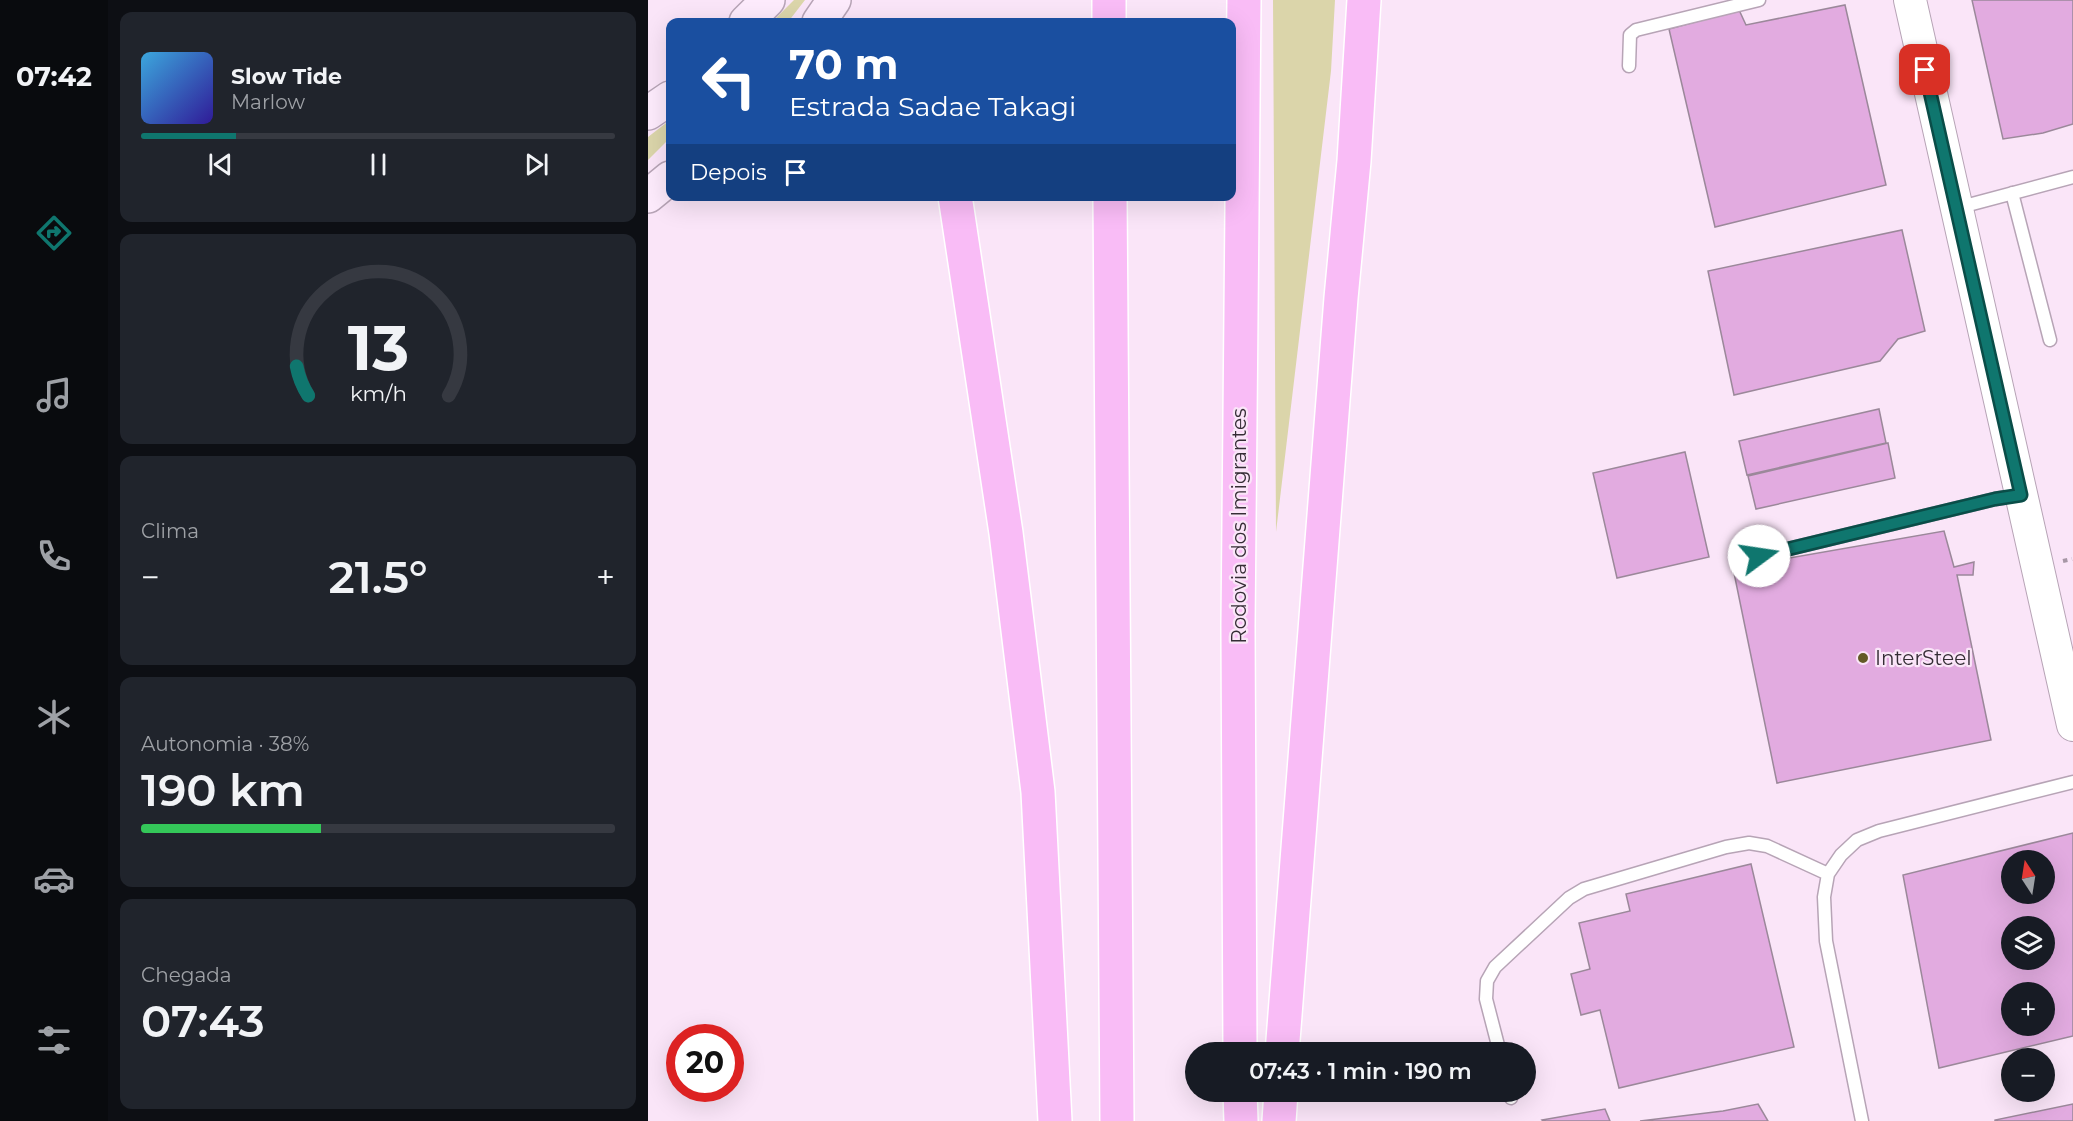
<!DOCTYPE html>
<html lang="pt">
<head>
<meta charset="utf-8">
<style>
  :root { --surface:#171b24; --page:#20242c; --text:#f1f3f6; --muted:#9ea1a6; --line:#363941; --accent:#0f766e }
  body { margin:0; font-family:Montserrat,sans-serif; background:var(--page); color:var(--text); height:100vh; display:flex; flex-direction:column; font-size:22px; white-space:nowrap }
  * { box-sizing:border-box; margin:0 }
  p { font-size:20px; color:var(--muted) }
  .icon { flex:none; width:33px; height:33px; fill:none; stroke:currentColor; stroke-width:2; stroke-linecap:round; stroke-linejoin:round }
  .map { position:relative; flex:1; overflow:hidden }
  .panel { display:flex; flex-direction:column; gap:12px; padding:12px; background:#0d0f14; width:540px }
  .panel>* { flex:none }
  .banner { position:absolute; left:18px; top:18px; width:570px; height:183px; border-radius:12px; box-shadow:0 6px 24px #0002; background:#1a4fa0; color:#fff; overflow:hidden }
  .needle { width:39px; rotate:348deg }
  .tools { position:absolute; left:1353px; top:850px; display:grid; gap:12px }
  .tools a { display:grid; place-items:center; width:54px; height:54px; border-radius:50%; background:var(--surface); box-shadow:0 6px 24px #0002; font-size:30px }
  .speed { position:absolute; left:18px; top:1024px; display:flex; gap:12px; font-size:30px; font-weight:700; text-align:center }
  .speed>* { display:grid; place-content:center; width:78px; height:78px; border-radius:50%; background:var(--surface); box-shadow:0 6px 24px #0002; line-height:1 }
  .speed .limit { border:9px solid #d22; background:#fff; color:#111 }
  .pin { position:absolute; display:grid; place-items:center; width:51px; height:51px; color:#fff; margin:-26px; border-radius:12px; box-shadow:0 3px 9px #0006 }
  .me { position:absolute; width:66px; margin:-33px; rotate:76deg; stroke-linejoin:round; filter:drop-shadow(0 0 4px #0008) }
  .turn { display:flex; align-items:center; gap:21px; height:126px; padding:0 24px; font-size:27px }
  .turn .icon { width:78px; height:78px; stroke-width:2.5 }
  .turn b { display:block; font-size:42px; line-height:51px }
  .then { display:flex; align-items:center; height:57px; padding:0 24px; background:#0003; gap:12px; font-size:22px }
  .big { font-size:45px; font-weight:600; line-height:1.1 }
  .panel .tile { flex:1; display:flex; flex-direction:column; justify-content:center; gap:9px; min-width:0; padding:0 21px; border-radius:12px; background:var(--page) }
  .panel .dial { align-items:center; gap:0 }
  .dial svg { height:156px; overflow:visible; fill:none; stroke:var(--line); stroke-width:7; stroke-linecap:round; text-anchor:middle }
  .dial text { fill:var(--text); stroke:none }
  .song { display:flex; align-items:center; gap:18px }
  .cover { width:72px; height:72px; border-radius:9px; background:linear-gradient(135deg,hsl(200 70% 55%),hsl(250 70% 35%)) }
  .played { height:6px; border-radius:3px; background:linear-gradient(90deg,var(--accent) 20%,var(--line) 20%) }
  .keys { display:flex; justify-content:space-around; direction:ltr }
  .heat { display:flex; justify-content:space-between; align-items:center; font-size:33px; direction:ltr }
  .charge { height:9px; border-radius:4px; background:linear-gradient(90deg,#34c759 38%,var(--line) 0) }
  .trip { position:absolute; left:537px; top:1042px; width:351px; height:60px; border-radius:30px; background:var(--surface); box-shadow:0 6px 24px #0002; font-weight:600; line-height:60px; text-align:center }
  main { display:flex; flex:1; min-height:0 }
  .tabs { display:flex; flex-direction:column; width:108px; justify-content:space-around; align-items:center; background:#090b0e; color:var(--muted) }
  .tabs .icon { width:42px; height:42px }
  .tabs .current { color:var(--accent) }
  .tabs b { font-size:27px; color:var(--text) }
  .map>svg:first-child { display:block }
</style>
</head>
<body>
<main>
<nav class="tabs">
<b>07:42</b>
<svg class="icon current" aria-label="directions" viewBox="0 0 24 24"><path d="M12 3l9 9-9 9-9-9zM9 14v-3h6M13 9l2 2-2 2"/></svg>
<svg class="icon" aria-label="music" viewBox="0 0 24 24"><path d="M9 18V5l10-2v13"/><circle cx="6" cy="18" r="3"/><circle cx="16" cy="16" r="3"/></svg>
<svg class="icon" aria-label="phone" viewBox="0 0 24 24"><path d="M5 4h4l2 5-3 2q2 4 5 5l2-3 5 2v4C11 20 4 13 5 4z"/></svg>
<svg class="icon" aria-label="climate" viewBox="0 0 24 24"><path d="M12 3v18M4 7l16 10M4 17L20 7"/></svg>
<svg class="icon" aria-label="car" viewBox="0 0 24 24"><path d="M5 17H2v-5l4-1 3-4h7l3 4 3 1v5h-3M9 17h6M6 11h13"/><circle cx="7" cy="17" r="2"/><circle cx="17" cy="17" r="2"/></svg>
<svg class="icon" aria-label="filters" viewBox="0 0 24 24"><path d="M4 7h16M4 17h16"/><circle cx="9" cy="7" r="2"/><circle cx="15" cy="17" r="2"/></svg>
</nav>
<section class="panel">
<div class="tile">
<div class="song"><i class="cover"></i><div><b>Slow Tide</b><p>Marlow</p></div></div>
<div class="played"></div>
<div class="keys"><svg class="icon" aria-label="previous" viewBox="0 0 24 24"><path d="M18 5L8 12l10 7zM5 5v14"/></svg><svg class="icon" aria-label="pause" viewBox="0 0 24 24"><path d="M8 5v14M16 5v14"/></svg><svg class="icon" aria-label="next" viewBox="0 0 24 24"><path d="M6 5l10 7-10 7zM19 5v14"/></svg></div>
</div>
<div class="tile dial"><svg viewBox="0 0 100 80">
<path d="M14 69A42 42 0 1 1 86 69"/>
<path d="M14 69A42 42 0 0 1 8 54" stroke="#0f766e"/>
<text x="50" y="56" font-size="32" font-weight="700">13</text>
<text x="50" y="72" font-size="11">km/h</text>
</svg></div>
<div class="tile"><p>Clima</p>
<div class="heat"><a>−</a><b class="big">21.5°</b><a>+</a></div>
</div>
<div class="tile"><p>Autonomia · 38%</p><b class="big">190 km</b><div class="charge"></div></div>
<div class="tile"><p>Chegada</p><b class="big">07:43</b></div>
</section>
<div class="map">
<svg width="1425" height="1121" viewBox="0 0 1425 1121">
  <rect width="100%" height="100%" fill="#fae5f8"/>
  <!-- green -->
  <path fill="#dbd5aa" d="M146 0H157L140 22H124Z
    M625 0H687L683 71 628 532Z
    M22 120V138L0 160V137Z"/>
  <!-- building -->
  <path fill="#e2abe0" stroke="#9b889a" stroke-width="1.5" fill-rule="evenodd" d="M1324 0H1425V124L1395 133 1355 139Z
    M1197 5 1238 185 1067 227 1021 29 1091 10 1098 25Z
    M1254 230 1277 331 1250 339 1232 361 1086 395 1060 271Z
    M1231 409 1238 443 1099 475 1091 441Z
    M1240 443 1247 478 1108 509 1100 476Z
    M1037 452 1061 557 969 578 945 473Z
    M1296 531 1306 567 1326 562 1325 575H1309L1343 740 1129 783 1085 568Z
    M1425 833V1036L1291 1068 1255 875ZM1364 861H1396V894H1364ZM1364 927H1396V960H1364ZM1364 993H1396V1026H1364Z
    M1103 864 1146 1047 971 1088 952 1010 933 1015 923 974 942 969 931 923 982 911 978 894Z
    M1110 1104 1120 1121H992L1075 1111Z
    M1425 1104V1121H1347V1120Z
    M957 1109 962 1121H895L894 1120Z"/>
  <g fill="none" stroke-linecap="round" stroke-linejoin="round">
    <!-- service casing -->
    <g stroke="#b7a4b6" stroke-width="15">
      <path id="service" d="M981 66 982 35 988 30 1111 0
        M1364 193 1402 340
        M1309 208 1425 177
        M1111 556 1347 499 1372 495
        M852 1053 838 999 839 981 847 967 921 898 936 889 1078 847 1101 843 1119 846 1180 874
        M862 1092 863 1098
        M1214 1121 1178 941 1176 897 1180 874 1193 855 1209 840 1231 831 1425 782"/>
    </g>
    <!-- tertiary casing -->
    <g stroke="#b7a4b6" stroke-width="34">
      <path id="tertiary" d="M1262 0 1425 725"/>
    </g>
    <!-- secondary casing -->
    <g stroke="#b7a4b6" stroke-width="36">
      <path id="secondary" d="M98 22 120 0
        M171 22 186 0
        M0 113 22 98
        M0 196 22 178"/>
    </g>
    <!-- motorway casing -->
    <g stroke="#fff" stroke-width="36">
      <path id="motorway" d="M461 0V22
        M307 196 358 533 390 792 407 1121
        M462 196 469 1121
        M592 1053 590 626 596 0
        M634 1053 693 298 706 161 716 0
        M592 1092 593 1121
        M631 1121 633 1092"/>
    </g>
    <!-- path -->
    <path stroke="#a797a6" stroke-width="4" stroke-dasharray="4.5 4.5" stroke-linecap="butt" d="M1415 561 1424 559"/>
    <!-- service -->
    <use href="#service" stroke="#fff" stroke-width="12"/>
    <!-- tertiary -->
    <use href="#tertiary" stroke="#fff" stroke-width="32"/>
    <!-- secondary -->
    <use href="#secondary" stroke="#fdebfc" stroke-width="33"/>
    <!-- motorway -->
    <use href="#motorway" stroke="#f9bcf6" stroke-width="33"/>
  </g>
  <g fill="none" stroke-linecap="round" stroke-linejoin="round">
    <!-- route casing -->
    <g stroke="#0a4d48" stroke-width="15">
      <path id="route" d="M1111 556 1347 499 1373 495 1277 70"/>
    </g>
    <!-- route -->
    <use href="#route" stroke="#0f766e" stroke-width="10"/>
  </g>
  <!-- markers -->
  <circle fill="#625a26" stroke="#fae5f8" stroke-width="2" cx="1215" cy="658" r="6"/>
  <g text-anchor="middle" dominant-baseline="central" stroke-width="4.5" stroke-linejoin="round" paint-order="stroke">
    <!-- street labels -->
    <g font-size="20" fill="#352d35" stroke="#fae5f8">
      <text transform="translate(591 526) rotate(-90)">Rodovia dos Imigrantes</text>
    </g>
    <!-- poi labels -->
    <g font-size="20" fill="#352d35" stroke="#fae5f8" text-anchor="start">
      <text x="1227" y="658">InterSteel</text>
    </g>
  </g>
</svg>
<div class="tools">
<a><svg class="needle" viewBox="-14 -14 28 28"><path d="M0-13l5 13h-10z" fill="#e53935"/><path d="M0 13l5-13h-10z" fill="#9ea1a6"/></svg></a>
<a><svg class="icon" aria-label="layers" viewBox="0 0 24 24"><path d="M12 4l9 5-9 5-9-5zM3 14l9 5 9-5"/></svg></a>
<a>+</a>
<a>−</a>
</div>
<div class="speed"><div class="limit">20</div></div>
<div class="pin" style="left:1277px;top:70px;background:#d93025"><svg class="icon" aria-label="arrive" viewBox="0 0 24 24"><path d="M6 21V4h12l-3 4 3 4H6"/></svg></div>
<svg class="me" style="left:1111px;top:556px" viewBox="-20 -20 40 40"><circle r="19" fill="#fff"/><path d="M0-13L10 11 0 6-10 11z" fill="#0f766e"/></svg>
<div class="trip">07:43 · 1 min · 190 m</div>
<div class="banner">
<div class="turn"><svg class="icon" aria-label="left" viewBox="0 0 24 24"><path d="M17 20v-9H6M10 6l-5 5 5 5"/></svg><div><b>70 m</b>Estrada Sadae Takagi</div></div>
<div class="then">Depois<svg class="icon" aria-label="arrive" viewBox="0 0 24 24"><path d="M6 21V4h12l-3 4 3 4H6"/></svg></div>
</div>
</div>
</main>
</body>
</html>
